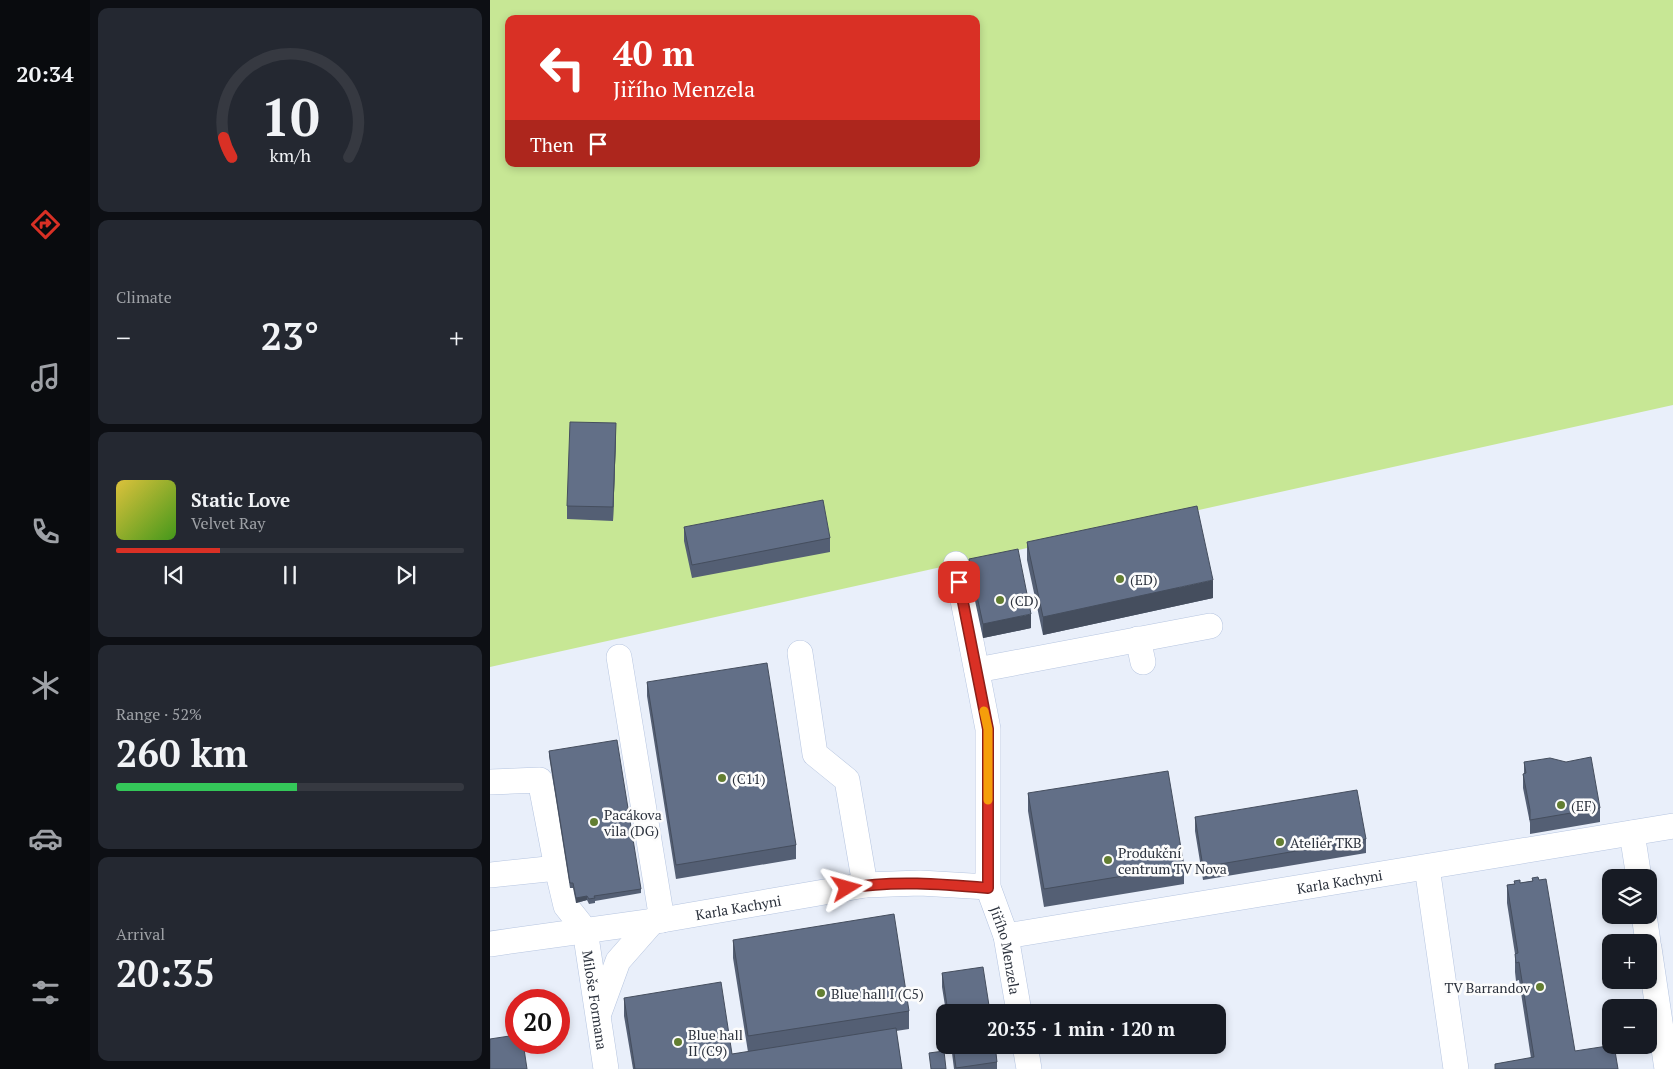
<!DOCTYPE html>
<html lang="en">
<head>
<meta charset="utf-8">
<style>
  :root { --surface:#171b24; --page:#242831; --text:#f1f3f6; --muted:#9ea1a6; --line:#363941; --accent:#d93025 }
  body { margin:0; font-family:"PT Serif",serif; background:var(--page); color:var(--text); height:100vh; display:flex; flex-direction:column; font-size:19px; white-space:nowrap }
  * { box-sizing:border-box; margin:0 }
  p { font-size:16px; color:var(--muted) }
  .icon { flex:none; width:28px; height:28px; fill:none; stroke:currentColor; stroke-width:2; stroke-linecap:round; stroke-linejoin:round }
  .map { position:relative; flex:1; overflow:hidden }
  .drawer { display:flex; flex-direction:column; gap:8px; padding:8px; background:#0d0f14; width:400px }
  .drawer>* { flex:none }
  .guide { position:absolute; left:15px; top:15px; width:475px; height:152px; border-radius:10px; box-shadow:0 2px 8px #0003; background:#d93025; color:#fff; overflow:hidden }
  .controls { position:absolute; left:1112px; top:869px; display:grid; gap:10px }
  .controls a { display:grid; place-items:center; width:55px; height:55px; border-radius:10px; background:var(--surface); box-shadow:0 2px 8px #0003; font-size:25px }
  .speed { position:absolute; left:15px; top:989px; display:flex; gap:10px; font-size:25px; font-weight:700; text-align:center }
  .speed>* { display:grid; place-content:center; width:65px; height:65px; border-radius:50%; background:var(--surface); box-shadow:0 2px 8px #0003; line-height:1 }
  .speed .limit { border:8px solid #d22; background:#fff; color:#111 }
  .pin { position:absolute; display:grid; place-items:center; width:42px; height:42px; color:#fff; margin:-21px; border-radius:10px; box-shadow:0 2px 8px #0006 }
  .me { position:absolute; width:55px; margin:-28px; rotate:82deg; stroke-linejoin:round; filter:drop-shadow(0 0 4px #0008) }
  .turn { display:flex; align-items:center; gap:18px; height:105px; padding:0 25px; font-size:22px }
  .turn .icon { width:65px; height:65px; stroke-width:2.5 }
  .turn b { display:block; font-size:35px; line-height:42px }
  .then { display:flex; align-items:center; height:48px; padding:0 25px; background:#0003; gap:10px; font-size:19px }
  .big { font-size:38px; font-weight:600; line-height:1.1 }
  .drawer .tile { flex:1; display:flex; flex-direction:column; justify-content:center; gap:8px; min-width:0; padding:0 18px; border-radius:10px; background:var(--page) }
  .drawer .dial { align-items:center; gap:0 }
  .dial svg { height:130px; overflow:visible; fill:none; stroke:var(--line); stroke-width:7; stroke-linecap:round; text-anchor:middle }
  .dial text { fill:var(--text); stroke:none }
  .song { display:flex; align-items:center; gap:15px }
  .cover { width:60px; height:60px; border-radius:8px; background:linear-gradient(135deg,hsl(50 70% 55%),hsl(100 70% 35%)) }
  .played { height:5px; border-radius:2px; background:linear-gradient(90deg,var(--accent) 30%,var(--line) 30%) }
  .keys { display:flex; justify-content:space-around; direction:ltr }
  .heat { display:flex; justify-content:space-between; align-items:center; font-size:28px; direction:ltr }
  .charge { height:8px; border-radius:4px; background:linear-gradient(90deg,#34c759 52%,var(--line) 0) }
  .trip { position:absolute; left:446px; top:1004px; width:290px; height:50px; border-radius:10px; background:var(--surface); box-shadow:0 2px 8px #0003; font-weight:600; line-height:50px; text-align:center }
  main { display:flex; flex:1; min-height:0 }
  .tab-bar { display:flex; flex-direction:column; width:90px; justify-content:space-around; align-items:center; background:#090b0e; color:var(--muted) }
  .tab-bar .icon { width:35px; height:35px }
  .tab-bar .on { color:var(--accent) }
  .tab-bar b { font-size:22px; color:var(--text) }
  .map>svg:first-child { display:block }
</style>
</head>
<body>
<main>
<nav class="tab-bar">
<b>20:34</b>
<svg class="icon on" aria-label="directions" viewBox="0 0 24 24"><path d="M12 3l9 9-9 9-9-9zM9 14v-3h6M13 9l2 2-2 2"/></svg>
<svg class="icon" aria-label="music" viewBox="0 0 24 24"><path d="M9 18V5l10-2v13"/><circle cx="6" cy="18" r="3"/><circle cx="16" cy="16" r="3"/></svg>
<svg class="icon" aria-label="phone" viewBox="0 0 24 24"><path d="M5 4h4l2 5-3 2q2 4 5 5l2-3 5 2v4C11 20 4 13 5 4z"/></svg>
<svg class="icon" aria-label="climate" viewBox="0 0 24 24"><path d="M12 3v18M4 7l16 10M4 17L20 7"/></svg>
<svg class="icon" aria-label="car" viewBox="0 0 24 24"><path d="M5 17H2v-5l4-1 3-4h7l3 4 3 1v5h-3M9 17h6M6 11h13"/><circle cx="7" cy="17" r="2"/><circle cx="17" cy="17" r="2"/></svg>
<svg class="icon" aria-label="filters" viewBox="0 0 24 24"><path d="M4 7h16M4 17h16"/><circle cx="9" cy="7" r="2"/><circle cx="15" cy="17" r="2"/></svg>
</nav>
<section class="drawer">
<div class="tile dial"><svg viewBox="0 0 100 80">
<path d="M14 69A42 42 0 1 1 86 69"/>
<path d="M14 69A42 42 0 0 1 9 57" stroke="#d93025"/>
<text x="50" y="56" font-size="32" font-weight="700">10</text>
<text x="50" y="72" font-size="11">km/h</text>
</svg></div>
<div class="tile"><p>Climate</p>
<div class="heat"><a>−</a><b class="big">23°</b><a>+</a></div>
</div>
<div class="tile">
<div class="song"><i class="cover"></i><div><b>Static Love</b><p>Velvet Ray</p></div></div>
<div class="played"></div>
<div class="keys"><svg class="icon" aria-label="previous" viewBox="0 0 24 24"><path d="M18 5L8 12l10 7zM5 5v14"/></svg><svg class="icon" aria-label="pause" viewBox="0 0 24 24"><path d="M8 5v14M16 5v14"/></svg><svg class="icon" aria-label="next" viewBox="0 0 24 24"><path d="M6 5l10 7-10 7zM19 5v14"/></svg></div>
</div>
<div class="tile"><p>Range · 52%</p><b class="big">260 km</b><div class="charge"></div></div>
<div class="tile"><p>Arrival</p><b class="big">20:35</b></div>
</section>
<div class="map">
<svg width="1183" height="1069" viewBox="0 0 1183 1069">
  <rect width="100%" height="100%" fill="#e9effa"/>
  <!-- green -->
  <path fill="#c7e795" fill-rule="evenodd" d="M0 0H1183V405L0 667ZM19 19H486V164H19Z"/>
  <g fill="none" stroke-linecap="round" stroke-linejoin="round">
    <!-- minor casing -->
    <g stroke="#b6c5e0" stroke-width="26">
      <g id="minor">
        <path id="s1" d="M466 564 498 729V887L516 936 529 1012"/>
        <path d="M648 639 653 662"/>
        <path d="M310 653 325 754 357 780 375 885"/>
        <path d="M129 657 172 920"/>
        <path d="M487 670 720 626"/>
        <path id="s2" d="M0 782 50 780 67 868 76 906 95 930 116 1069"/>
        <path d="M1142 833 1149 878"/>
        <path d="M937 867 966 1069"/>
        <path d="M0 875 67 868"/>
        <path d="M1154 915 1158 942"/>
        <path id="s3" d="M516 936 1183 826"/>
        <path id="s4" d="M0 944 172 920 375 885 430 883 498 887"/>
        <path d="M1159 948 1177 1069"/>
        <path d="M109 1013 128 961 164 920"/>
        <path d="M535 1045 539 1069"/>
      </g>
    </g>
    <!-- minor -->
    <use href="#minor" stroke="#fff" stroke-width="25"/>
  </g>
  <!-- wall -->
  <path fill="#545f74" d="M126 437 123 521 77 519V506Z
    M194 527 340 538V552L202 578 194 541Z
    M537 542 723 598 553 635 537 560Z
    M479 559 541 628 493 638 479 573Z
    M157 682 306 845V859L186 879 157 696Z
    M59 751 151 889V893L105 901V903L99 904 97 900 86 903 83 888H80L59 756Z
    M1034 762 1110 808V822L1040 834V823L1033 788V774H1034Z
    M538 793 694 866V884L554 907 538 811Z
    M705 817 876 839V853L713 880 705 831Z
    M1042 878 1085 1051 1128 1069H1005V1064L1041 1058 1029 980 1026 981 1025 972V954L1017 903V885L1042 881Z
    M243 940 419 1011V1029L406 1031 412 1069H143L134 1016V998L242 1054 258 1052 243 958Z
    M452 973 500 1012H456L452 987Z
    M461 1045H505L507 1062V1069H464Z"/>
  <!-- shaded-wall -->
  <path fill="#454e5e" d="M126 423V437L123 521V507Z
    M723 580V598L553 635V617Z
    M541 614V628L493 638V624Z
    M97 896V900L86 903V898Z"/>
  <!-- building -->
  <path fill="#626f87" stroke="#454e5e" d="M80 422 126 423 123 507 77 506Z
    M333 500 340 538 202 565 194 527Z
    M707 506 723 580 553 617 537 542Z
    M528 549 541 614 493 624 479 559Z
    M277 663 306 845 186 865 157 682Z
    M127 740 151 889 104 896 105 898 99 899 97 896 86 898 83 883H80L59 751Z
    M1101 757 1110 808 1040 820V810L1033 774 1036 773 1034 762 1060 758 1076 762Z
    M678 771 694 866 554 889 538 793Z
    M867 790 876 839 713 867 705 817Z
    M1048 877 1049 880 1056 879 1085 1051 1124 1045 1128 1069H1005V1064L1044 1057 1029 962 1026 963 1025 954 1028 953 1017 885 1025 884 1024 881 1030 880V883L1043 881 1042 878Z
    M404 914 419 1011 258 1036 243 940Z
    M493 967 500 1012H458L452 973Z
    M231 982 242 1054 406 1028 412 1069H145L134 998Z
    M26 1035V1042H33L37 1069H0V1039Z
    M463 1045H505L507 1062 466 1068Z
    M454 1051 456 1069H441L439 1053Z"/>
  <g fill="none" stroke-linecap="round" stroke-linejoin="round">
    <!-- route casing -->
    <g stroke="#8d1f18" stroke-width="12">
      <path id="route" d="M357 888C403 880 451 884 498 888V729L469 582"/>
    </g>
    <!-- route -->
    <use href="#route" stroke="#d93025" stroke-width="9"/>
    <!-- slow -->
    <path stroke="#f59e0b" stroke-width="9" d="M494 711 498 729V800"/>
  </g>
  <!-- markers -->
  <g fill="#637e32" stroke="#fcfcfc" stroke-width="2">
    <circle cx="630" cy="579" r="5"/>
    <circle cx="510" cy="600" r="5"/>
    <circle cx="232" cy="778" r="5"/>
    <circle cx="1071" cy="805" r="5"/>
    <circle cx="104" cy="822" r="5"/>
    <circle cx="790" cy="842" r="5"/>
    <circle cx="618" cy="860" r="5"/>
    <circle cx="1050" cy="987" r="5"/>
    <circle cx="331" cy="993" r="5"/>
    <circle cx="188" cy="1042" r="5"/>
  </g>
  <g text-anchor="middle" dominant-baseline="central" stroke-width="5" stroke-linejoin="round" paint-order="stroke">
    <!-- poi labels -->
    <g font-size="14" fill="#2b313c" stroke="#fcfcfc" text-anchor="start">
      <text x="640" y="579">(ED)</text>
      <text x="520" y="600">(CD)</text>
      <text x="242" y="778">(C11)</text>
      <text x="1081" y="805">(EF)</text>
      <text x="114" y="814">Pacákova<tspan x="114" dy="16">vila (DG)</tspan></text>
      <text x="800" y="842">Ateliér TKB</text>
      <text x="628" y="852">Produkční<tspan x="628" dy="16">centrum TV Nova</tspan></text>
      <text x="1040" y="987" text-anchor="end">TV Barrandov</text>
      <text x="341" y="993">Blue hall I (C5)</text>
      <text x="198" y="1034">Blue hall<tspan x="198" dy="16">II (C9)</tspan></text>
    </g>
    <!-- street labels -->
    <g font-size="14" fill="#2b313c" stroke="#fcfcfc">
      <text stroke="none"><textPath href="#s3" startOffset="338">Karla Kachyni</textPath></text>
      <text stroke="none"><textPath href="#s4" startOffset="251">Karla Kachyni</textPath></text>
      <text stroke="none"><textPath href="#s1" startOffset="392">Jiřího Menzela</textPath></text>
      <text stroke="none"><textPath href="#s2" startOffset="280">Miloše Formana</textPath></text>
    </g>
  </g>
</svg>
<div class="controls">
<a><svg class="icon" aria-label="layers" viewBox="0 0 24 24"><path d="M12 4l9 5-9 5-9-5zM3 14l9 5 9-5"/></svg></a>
<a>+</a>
<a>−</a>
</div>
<div class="speed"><div class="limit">20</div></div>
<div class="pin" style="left:469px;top:582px;background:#d93025"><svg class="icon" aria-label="arrive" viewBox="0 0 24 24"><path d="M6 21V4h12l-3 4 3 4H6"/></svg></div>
<svg class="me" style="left:357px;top:888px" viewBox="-20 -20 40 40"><path d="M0-17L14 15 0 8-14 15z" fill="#d93025" stroke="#fff" stroke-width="4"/></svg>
<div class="trip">20:35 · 1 min · 120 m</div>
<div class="guide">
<div class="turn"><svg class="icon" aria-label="left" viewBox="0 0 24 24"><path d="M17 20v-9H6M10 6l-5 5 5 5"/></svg><div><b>40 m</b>Jiřího Menzela</div></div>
<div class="then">Then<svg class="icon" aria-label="arrive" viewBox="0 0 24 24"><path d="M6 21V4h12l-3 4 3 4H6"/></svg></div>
</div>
</div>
</main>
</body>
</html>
